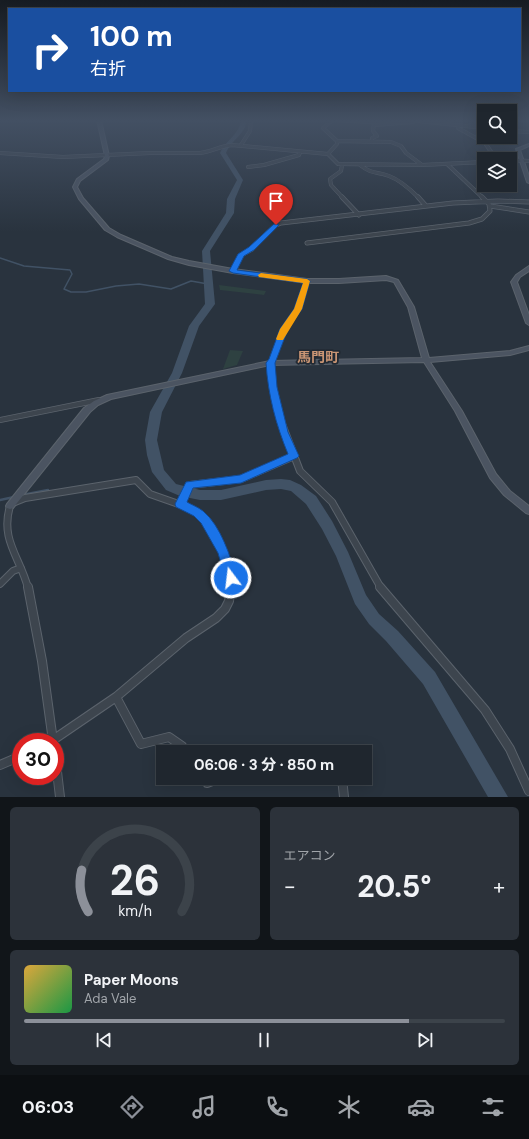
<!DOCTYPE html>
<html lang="ja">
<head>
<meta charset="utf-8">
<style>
  :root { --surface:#1f262e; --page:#2c323a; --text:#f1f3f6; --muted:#a1a5aa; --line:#3c434a; --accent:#8c9099 }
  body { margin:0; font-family:"DM Sans","Noto Sans JP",sans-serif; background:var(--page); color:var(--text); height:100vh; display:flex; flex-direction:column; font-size:15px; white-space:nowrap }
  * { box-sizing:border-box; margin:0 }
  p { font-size:13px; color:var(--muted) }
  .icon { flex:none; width:22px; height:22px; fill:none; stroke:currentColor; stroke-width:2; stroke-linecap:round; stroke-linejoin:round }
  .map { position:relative; height:797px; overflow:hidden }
  .drawer { display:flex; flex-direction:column; gap:10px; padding:10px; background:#111519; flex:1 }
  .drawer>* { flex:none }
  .banner { position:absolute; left:8px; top:8px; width:513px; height:84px; border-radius:0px; box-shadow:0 4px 16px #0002,0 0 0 1px var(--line); background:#1a4fa0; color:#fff; overflow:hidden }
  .controls { position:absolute; left:477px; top:104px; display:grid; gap:8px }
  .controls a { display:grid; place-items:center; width:40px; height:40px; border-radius:0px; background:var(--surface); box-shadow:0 4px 16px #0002,0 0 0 1px var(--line); font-size:20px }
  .speed { position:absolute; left:12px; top:733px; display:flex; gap:8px; font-size:20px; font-weight:700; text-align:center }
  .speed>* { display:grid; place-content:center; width:52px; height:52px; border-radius:50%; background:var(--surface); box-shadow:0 4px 16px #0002,0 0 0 1px var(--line); line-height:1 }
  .speed .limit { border:6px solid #d22; background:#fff; color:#111 }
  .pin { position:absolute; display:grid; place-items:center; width:34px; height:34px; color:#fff; margin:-41px -17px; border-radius:50% 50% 50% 0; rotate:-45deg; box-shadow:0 0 4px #0007 }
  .pin .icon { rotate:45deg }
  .me { position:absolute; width:44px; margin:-22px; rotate:345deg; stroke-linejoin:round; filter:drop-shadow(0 0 3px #0008) }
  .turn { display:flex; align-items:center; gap:14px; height:84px; padding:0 16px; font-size:18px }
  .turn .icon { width:52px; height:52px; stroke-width:2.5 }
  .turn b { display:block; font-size:28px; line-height:34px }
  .big { font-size:30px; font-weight:700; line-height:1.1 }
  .drawer .widget { flex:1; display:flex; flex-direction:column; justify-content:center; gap:6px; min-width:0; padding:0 14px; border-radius:6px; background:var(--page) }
  .drawer .dial { align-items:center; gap:0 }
  .dial svg { height:104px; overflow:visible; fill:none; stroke:var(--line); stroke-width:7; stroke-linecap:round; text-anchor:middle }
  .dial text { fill:var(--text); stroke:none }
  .song { display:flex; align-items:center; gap:12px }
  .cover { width:48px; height:48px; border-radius:6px; background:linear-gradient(135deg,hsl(40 70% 55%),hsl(140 70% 35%)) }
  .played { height:4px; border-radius:2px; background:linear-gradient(90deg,var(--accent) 80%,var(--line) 80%) }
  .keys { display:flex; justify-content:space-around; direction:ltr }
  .heat { display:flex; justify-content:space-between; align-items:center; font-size:22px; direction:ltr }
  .drawer .tiles { flex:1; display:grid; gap:10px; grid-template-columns:1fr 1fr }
  .widget:last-child { grid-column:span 2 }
  .trip { position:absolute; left:156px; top:745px; width:216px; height:40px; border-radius:0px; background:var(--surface); box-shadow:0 4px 16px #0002,0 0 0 1px var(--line); font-weight:700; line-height:40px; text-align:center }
  .dock { display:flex; height:64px; justify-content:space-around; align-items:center; background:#0c0f12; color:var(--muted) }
  .dock .icon { width:28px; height:28px }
  .dock .selected { color:var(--accent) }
  .dock b { font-size:18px; color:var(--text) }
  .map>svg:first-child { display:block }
</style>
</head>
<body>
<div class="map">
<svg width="529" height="797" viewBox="0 0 529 797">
  <rect width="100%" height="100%" fill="#29333e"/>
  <!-- green -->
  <path fill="#2e4141" d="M219 285 266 291 264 295 220 290Z
    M230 350 243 351 237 365 223 369Z"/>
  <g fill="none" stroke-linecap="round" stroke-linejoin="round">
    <!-- stream-far1 -->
    <path stroke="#415265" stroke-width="1.5" d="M0 258 24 266 70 270 72 274 64 289 71 292H86L116 286 139 284 171 289 191 281 208 284"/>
    <!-- stream -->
    <path stroke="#415265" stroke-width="2.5" d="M22 495 48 490
      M0 500 14 497"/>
    <!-- river -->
    <path fill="#415265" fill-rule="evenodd" d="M241 120H247C245 135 231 140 226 153L243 180 235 199 234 213 210 251 215 304 199 326 182 373 162 412 157 440 164 470 176 484 200 490H221L266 480 281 479 290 480 301 485 316 496 332 521 348 552 366 595 379 614 398 631 435 672 508 797H488L423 684 386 641 369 624 355 604 336 556 322 529 306 504 291 491 281 489 266 490 221 500H200L180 496 166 490 152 472 147 455 145 440 150 412 172 373 189 326 205 304 202 251 226 213 227 199 237 180 220 153C226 140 239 135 241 120Z"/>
    <!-- street-far4 casing -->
    <g stroke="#5b636c" stroke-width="4">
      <path id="street-far4" d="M332 120 374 122
        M333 120 323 128 337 141V144L328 154 338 164 422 165 484 162
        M410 120 484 128
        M374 125 413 122
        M470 125 484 123
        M458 128 485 143 496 159
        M510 131 529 132
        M337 141 391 142 401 146 406 153 422 165
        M372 141V138L377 136 373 131 374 123
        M241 145 250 131 251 120
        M0 153 63 157 150 153H200C211 152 220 146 232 145L328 154
        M510 160 529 161
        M447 164 483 198
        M342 165 341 171 330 179 331 185 343 198
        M360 165C373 175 376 171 389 176 400 180 410 189 419 198
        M248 167 264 165 299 155 300 152"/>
    </g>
    <!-- street-far3 casing -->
    <g stroke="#5b636c" stroke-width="5">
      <path id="street-far3" d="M342 197 359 215
        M418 197 426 206
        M490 206 529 212
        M307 243 469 223 482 219 490 211 489 204 482 197
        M233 271 241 255 252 249 276 225 281 223 453 203 498 201 529 202
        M302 297 307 281"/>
    </g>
    <!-- street-far2 casing -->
    <g stroke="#5b636c" stroke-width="6">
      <path id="street-far2" d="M0 420 99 400
        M282 425 272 387 270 363 273 360 284 329 298 309 302 296"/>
    </g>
    <!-- street-far1 casing -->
    <g stroke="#5b636c" stroke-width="8">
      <path id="street-far1" d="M282 424 300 471 332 502 381 588
        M15 502 25 498 136 480 150 494 190 508 205 520 224 552 232 588
        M180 504 190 485 241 479 294 456
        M10 506C0 540 20 557 28 588
        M0 584 13 571 21 568"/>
    </g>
    <!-- street casing -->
    <g stroke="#5b636c" stroke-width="10">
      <path id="street" d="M28 587 42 661 53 741
        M380 587 485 710 510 749 529 791
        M116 697 141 744 169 737 182 746 186 752
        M50 742 116 697 186 638 216 618 225 609 229 601 231 587
        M55 754 60 797
        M0 765 21 756
        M204 778 207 783 220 778
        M342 778 344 797"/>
    </g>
    <!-- secondary casing -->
    <g stroke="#5b636c" stroke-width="2">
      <path id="secondary" d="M97 120H101L109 156 108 160 80 181 77 187 83 198 109 228 121 235 172 257 189 261 233 269 307 279H339L386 276 398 280 414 307 429 358 510 351 529 346V350L510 355 430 362 462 411 496 474 510 491 529 506V514L526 513 504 495 490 478 455 411 424 362 270 365 111 399 98 405 90 412 13 508 10 509 7 508 6 506 7 504 84 408 94 401 107 395 270 361 422 358 408 307 394 282 386 280 339 283H307L233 273 189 265 168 259 117 237 105 230 79 199 73 187 77 179 104 159 105 156Z
        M529 144V146L520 150 529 176V183L527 182 516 149Z
        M529 266V271L520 277 517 282 529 315V325L526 323 511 282 516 275Z"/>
    </g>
    <!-- street-far4 -->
    <use href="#street-far4" stroke="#3d454e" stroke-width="3"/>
    <!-- street-far3 -->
    <use href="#street-far3" stroke="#3d454e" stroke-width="3.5"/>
    <!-- street-far2 -->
    <use href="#street-far2" stroke="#3d454e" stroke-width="4.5"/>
    <!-- street-far1 -->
    <use href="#street-far1" stroke="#3d454e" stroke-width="6"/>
    <!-- street -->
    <use href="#street" stroke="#3d454e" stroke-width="8"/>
    <!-- secondary -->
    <use href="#secondary" fill="#4b5461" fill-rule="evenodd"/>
  </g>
  <!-- sky -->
  <linearGradient id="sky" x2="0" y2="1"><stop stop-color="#171c22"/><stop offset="0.52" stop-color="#435063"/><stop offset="1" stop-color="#435063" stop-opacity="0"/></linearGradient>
  <rect width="529" height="232" fill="url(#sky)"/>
  <!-- route -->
  <path fill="#1a73e8" stroke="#114b97" d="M274 224 279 225 254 250 244 256 237 270 307 279 310 281 302 309 288 329 275 363 277 387 288 432 299 456 297 458 241 483 193 488 187 502C192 505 198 507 203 511 221 526 230 556 237 578L235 581 231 583 226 581 218 553 201 523 194 516 176 507 175 504 186 482 240 475 288 454C276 425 268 395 266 363L269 359 280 329 294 309 303 283 233 273 229 271 238 254 249 247Z"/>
  <!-- slow -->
  <path fill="#f59e0b" d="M261 273 307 279 310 281 302 309 283 340H277L276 339 280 329 294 309 303 283 259 277 258 275Z"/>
  <g text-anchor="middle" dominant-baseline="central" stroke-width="3.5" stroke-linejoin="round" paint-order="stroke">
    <!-- quarter labels -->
    <g font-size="14" font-weight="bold" fill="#c99574" stroke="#222a33">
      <text x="318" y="357">馬門町</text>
    </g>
  </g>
</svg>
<div class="controls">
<a><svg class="icon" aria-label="search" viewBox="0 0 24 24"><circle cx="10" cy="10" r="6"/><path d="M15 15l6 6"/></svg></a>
<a><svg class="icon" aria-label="layers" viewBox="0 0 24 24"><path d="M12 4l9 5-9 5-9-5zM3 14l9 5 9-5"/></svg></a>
</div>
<div class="speed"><div class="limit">30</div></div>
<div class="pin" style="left:276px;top:225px;background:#d93025"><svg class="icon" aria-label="arrive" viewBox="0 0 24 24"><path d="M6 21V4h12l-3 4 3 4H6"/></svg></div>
<svg class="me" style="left:231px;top:578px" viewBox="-20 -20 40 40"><circle r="17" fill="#1a73e8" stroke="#fff" stroke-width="3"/><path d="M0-11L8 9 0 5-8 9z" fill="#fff"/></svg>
<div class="trip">06:06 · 3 分 · 850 m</div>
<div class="banner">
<div class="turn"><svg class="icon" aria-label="right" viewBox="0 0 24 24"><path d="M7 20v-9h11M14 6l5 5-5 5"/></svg><div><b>100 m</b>右折</div></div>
</div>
</div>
<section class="drawer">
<div class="tiles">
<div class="widget dial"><svg viewBox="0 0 100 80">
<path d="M14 69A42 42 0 1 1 86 69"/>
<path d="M14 69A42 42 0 0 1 9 37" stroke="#8c9099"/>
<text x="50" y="56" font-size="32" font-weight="700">26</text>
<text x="50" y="72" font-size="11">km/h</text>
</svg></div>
<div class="widget"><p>エアコン</p>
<div class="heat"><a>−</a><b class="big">20.5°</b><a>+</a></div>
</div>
<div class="widget">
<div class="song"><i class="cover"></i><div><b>Paper Moons</b><p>Ada Vale</p></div></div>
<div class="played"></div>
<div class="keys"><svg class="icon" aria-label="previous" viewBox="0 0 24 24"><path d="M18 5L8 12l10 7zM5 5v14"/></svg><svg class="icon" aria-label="pause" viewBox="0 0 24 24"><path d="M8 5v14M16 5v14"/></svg><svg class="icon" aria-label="next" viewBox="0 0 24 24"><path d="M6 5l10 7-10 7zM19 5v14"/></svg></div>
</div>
</div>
</section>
<nav class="dock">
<b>06:03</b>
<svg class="icon selected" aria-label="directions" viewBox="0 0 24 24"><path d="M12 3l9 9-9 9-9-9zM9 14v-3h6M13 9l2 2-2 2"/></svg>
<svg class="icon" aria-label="music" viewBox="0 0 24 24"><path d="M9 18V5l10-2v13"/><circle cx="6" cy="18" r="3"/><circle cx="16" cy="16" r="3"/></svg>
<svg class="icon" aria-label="phone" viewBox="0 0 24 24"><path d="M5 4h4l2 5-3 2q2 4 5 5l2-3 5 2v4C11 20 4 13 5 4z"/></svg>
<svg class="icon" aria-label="climate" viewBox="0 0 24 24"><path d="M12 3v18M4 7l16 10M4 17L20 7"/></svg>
<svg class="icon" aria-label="car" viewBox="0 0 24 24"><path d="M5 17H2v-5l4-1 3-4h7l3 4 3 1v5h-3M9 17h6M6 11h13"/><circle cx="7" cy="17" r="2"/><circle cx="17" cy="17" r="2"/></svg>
<svg class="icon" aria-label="filters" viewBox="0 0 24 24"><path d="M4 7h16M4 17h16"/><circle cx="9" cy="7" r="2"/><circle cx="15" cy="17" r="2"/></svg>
</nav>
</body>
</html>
